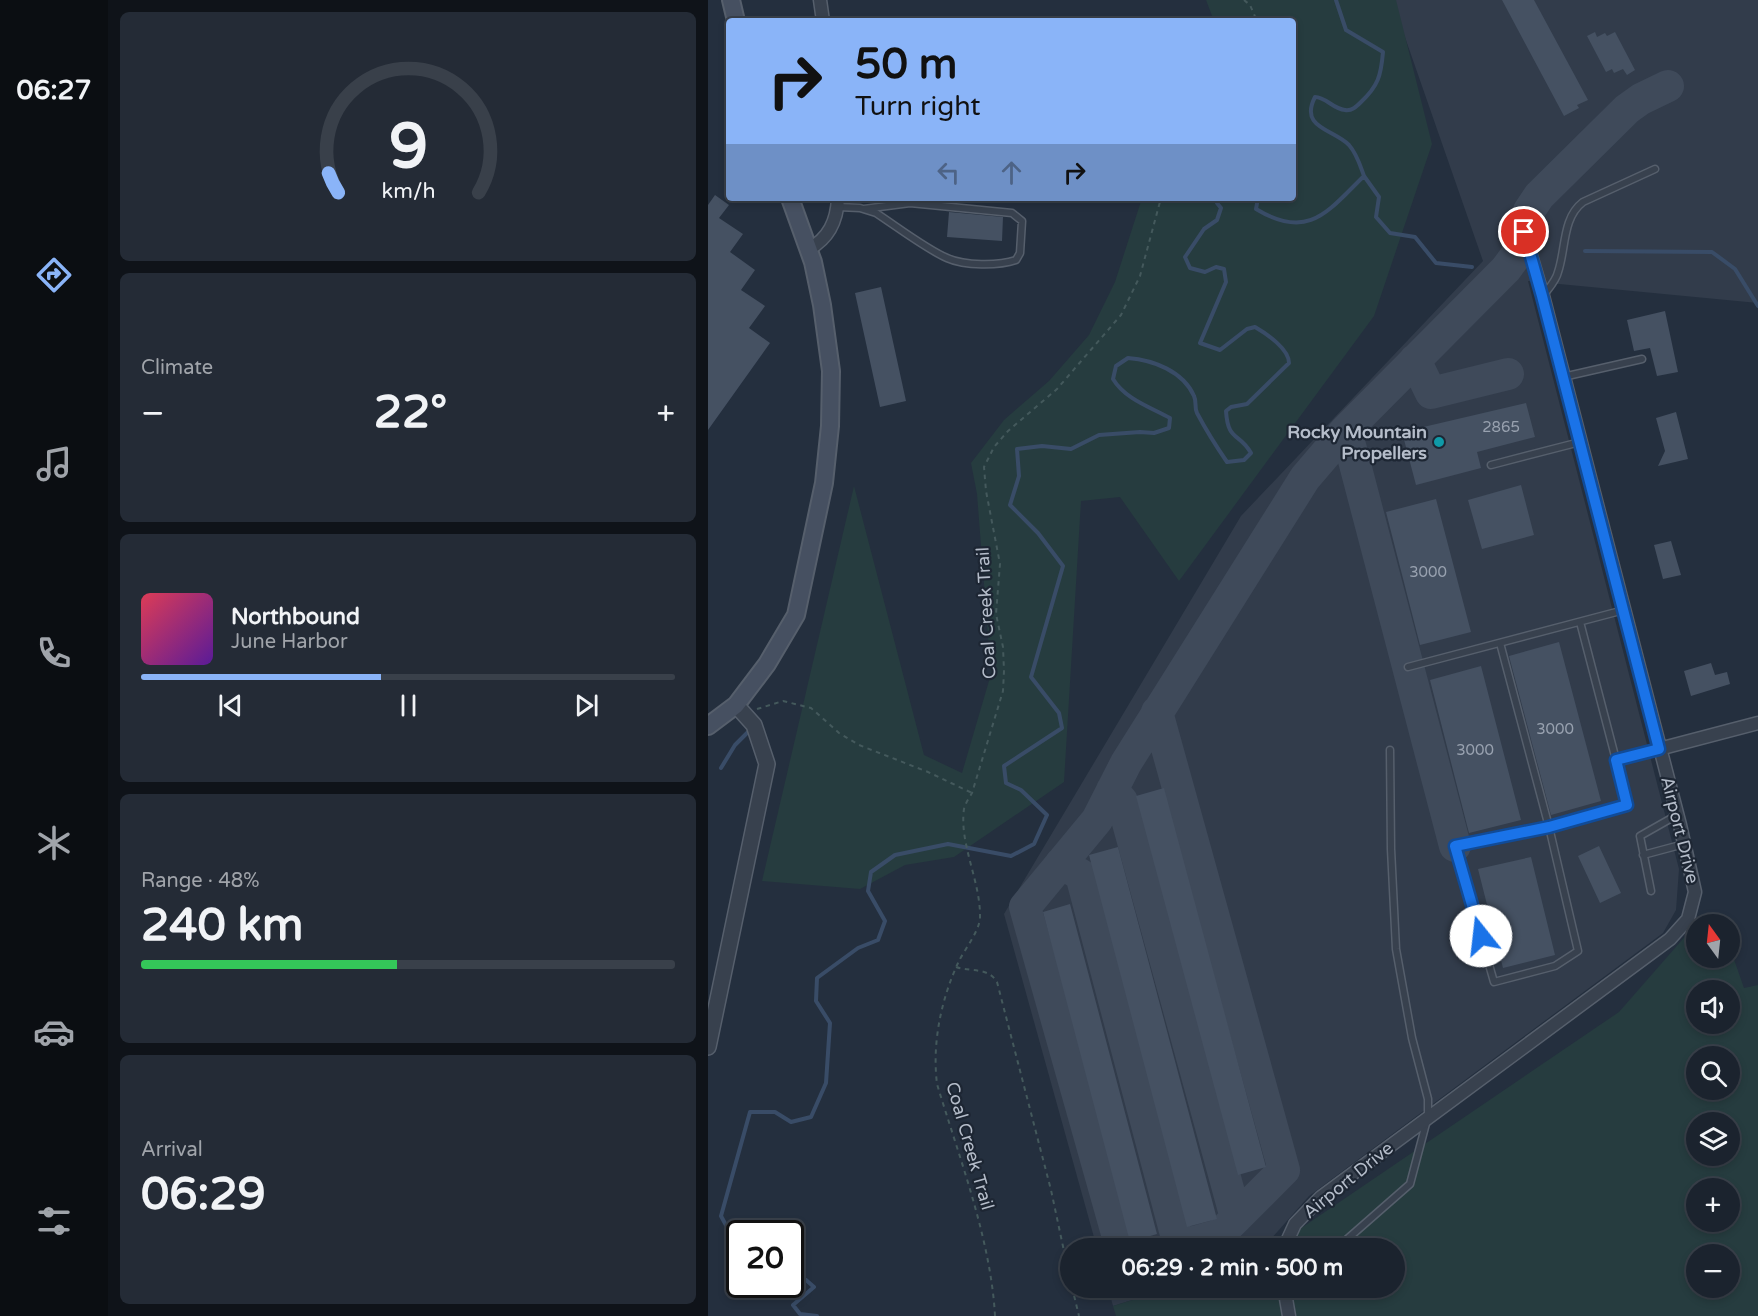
<!DOCTYPE html>
<html lang="en">
<head>
<meta charset="utf-8">
<style>
  :root { --surface:#1b232e; --page:#242b36; --text:#f1f3f6; --muted:#a0a4aa; --line:#39404a; --accent:#8ab4f8 }
  body { margin:0; font-family:"Varela Round",sans-serif; background:var(--page); color:var(--text); height:100vh; display:flex; flex-direction:column; font-size:22px; white-space:nowrap }
  * { box-sizing:border-box; margin:0 }
  p { font-size:20px; color:var(--muted) }
  .icon { flex:none; width:33px; height:33px; fill:none; stroke:currentColor; stroke-width:2; stroke-linecap:round; stroke-linejoin:round }
  .map { position:relative; flex:1; overflow:hidden }
  .panel { display:flex; flex-direction:column; gap:12px; padding:12px; background:#0f1319; width:600px }
  .panel>* { flex:none }
  .banner { position:absolute; left:18px; top:18px; width:570px; height:183px; border-radius:6px; box-shadow:0 3px 9px #0003,0 0 0 2px var(--line); background:#8ab4f8; color:#111; overflow:hidden }
  .needle { width:39px; rotate:345deg }
  .buttons { position:absolute; left:978px; top:914px; display:grid; gap:12px }
  .buttons a { display:grid; place-items:center; width:54px; height:54px; border-radius:50%; background:var(--surface); box-shadow:0 3px 9px #0003,0 0 0 2px var(--line); font-size:30px }
  .speed { position:absolute; left:18px; top:1220px; display:flex; gap:12px; font-size:30px; font-weight:700; text-align:center }
  .speed>* { display:grid; place-content:center; width:78px; height:78px; border-radius:50%; background:var(--surface); box-shadow:0 3px 9px #0003,0 0 0 2px var(--line); line-height:1 }
  .speed .limit { border:3px solid #111; border-radius:9px; background:#fff; color:#111 }
  .pin { position:absolute; display:grid; place-items:center; width:51px; height:51px; color:#fff; margin:-26px; border:3px solid #fff; border-radius:50%; box-shadow:0 2px 6px #0007 }
  .me { position:absolute; width:66px; margin:-33px; rotate:344deg; stroke-linejoin:round; filter:drop-shadow(0 0 4px #0008) }
  .turn { display:flex; align-items:center; gap:21px; height:126px; padding:0 30px; font-size:27px }
  .turn .icon { width:78px; height:78px; stroke-width:2.5 }
  .turn b { display:block; font-size:42px; line-height:51px }
  .lanes { display:flex; align-items:center; height:57px; padding:0 30px; background:#0003; justify-content:center; gap:30px; direction:ltr }
  .lanes .off { opacity:.35 }
  .big { font-size:45px; font-weight:800; line-height:1.1 }
  .panel .widget { flex:1; display:flex; flex-direction:column; justify-content:center; gap:9px; min-width:0; padding:0 21px; border-radius:9px; background:var(--page) }
  .panel .dial { align-items:center; gap:0 }
  .dial svg { height:156px; overflow:visible; fill:none; stroke:var(--line); stroke-width:7; stroke-linecap:round; text-anchor:middle }
  .dial text { fill:var(--text); stroke:none }
  .song { display:flex; align-items:center; gap:18px }
  .cover { width:72px; height:72px; border-radius:9px; background:linear-gradient(135deg,hsl(350 70% 55%),hsl(270 70% 35%)) }
  .played { height:6px; border-radius:3px; background:linear-gradient(90deg,var(--accent) 45%,var(--line) 45%) }
  .keys { display:flex; justify-content:space-around; direction:ltr }
  .heat { display:flex; justify-content:space-between; align-items:center; font-size:33px; direction:ltr }
  .charge { height:9px; border-radius:4px; background:linear-gradient(90deg,#34c759 48%,var(--line) 0) }
  .trip { position:absolute; left:352px; top:1238px; width:345px; height:60px; border-radius:30px; background:var(--surface); box-shadow:0 3px 9px #0003,0 0 0 2px var(--line); font-weight:800; line-height:60px; text-align:center }
  main { display:flex; flex:1; min-height:0 }
  .tabs { display:flex; flex-direction:column; width:108px; justify-content:space-around; align-items:center; background:#0b0e12; color:var(--muted) }
  .tabs .icon { width:42px; height:42px }
  .tabs .on { color:var(--accent) }
  .tabs b { font-size:27px; color:var(--text) }
  .map>svg:first-child { display:block }
</style>
</head>
<body>
<main>
<nav class="tabs">
<b>06:27</b>
<svg class="icon on" aria-label="directions" viewBox="0 0 24 24"><path d="M12 3l9 9-9 9-9-9zM9 14v-3h6M13 9l2 2-2 2"/></svg>
<svg class="icon" aria-label="music" viewBox="0 0 24 24"><path d="M9 18V5l10-2v13"/><circle cx="6" cy="18" r="3"/><circle cx="16" cy="16" r="3"/></svg>
<svg class="icon" aria-label="phone" viewBox="0 0 24 24"><path d="M5 4h4l2 5-3 2q2 4 5 5l2-3 5 2v4C11 20 4 13 5 4z"/></svg>
<svg class="icon" aria-label="climate" viewBox="0 0 24 24"><path d="M12 3v18M4 7l16 10M4 17L20 7"/></svg>
<svg class="icon" aria-label="car" viewBox="0 0 24 24"><path d="M5 17H2v-5l4-1 3-4h7l3 4 3 1v5h-3M9 17h6M6 11h13"/><circle cx="7" cy="17" r="2"/><circle cx="17" cy="17" r="2"/></svg>
<svg class="icon" aria-label="filters" viewBox="0 0 24 24"><path d="M4 7h16M4 17h16"/><circle cx="9" cy="7" r="2"/><circle cx="15" cy="17" r="2"/></svg>
</nav>
<section class="panel">
<div class="widget dial"><svg viewBox="0 0 100 80">
<path d="M14 69A42 42 0 1 1 86 69"/>
<path d="M14 69A42 42 0 0 1 9 59" stroke="#8ab4f8"/>
<text x="50" y="56" font-size="32" font-weight="700">9</text>
<text x="50" y="72" font-size="11">km/h</text>
</svg></div>
<div class="widget"><p>Climate</p>
<div class="heat"><a>−</a><b class="big">22°</b><a>+</a></div>
</div>
<div class="widget">
<div class="song"><i class="cover"></i><div><b>Northbound</b><p>June Harbor</p></div></div>
<div class="played"></div>
<div class="keys"><svg class="icon" aria-label="previous" viewBox="0 0 24 24"><path d="M18 5L8 12l10 7zM5 5v14"/></svg><svg class="icon" aria-label="pause" viewBox="0 0 24 24"><path d="M8 5v14M16 5v14"/></svg><svg class="icon" aria-label="next" viewBox="0 0 24 24"><path d="M6 5l10 7-10 7zM19 5v14"/></svg></div>
</div>
<div class="widget"><p>Range · 48%</p><b class="big">240 km</b><div class="charge"></div></div>
<div class="widget"><p>Arrival</p><b class="big">06:29</b></div>
</section>
<div class="map">
<svg width="1050" height="1316" viewBox="0 0 1050 1316">
  <rect width="100%" height="100%" fill="#242f3e"/>
  <!-- airport -->
  <path fill="#323c4b" d="M684 0H1050V303L820 281 971 869 968 910 955 933 601 1196 555 1248H389L296 914 533 516 775 261Z
    M400 1287H466L405 1306Z"/>
  <!-- green -->
  <path fill="#263c3f" fill-rule="evenodd" d="M498 0H688L724 144 666 316 471 581 412 497 373 501 356 782 246 857 197 865 152 889 54 881 146 486 216 755 254 773 283 674 269 494 263 463 296 420 341 381 381 335 407 282 434 198H585V21H506Z
    M988 924V957H1022V948L1036 988 1050 985V1316H408L405 1306 466 1287H687V1248H564L911 1012ZM988 990H1022V1023H988ZM988 1056H1022V1089H988ZM988 1122H1022V1155H988ZM988 1188H1022V1221H988ZM988 1254H1022V1287H988Z"/>
  <g fill="none" stroke-linecap="round" stroke-linejoin="round">
    <!-- stream -->
    <path stroke="#394c67" stroke-width="4" d="M656 176 671 197 668 217 682 233 707 237 728 263 764 267
      M550 198 548 209C601 241 620 211 656 176 652 165 649 154 641 145 625 129 591 128 607 97 618 97 625 109 637 110 644 111 648 107 653 102 670 86 673 76 675 52L638 30 628 0
      M877 251 1004 252 1027 269 1050 306
      M13 768 27 745 44 728
      M32 1251 13 1216 42 1112H67L83 1122 103 1117 118 1083 122 1023 108 1001 109 978 150 948 170 940 177 921 160 891 163 872 187 855 240 844 303 856 326 844 339 815 313 790 298 783 296 766 354 728 351 713 323 677 355 566 330 533 302 505 311 476 309 449 334 446 363 449 391 435 432 432 446 433 461 428 462 418C442 407 417 399 405 379L408 366 420 358C445 360 475 371 486 396 489 402 486 407 489 413 498 430 508 446 519 462L536 460 543 453C531 432 520 442 518 411L523 407 539 404 581 363C581 349 559 334 547 327L539 329 512 350 492 343 518 282 516 269 508 267 497 272 482 268 477 257 496 229 509 220 513 208 509 203 511 198
      M82 1276 98 1280 106 1287 85 1305 92 1314 109 1316"/>
    <!-- taxiway -->
    <path stroke="#3f4a5a" stroke-width="32" d="M707 360 723 393 800 374
      M638 430 747 846
      M449 712 576 1170 511 1235 465 1248
      M404 790 414 801 528 1218
      M353 863 373 875 471 1246
      M413 1248 317 907 389 820 418 763 597 478 638 430 798 269 809 254 815 241 821 211 831 196 919 109 933 99 960 86"/>
  </g>
  <!-- building -->
  <path fill="#455162" d="M794 0H826L880 100 869 105 871 108 856 116Z
    M887 32 889 37 897 33 899 36 907 32 927 70 919 75 915 69 906 73 904 69 898 72 879 36Z
    M7 195 21 205 11 218 35 234 22 252 47 270 33 290 57 306 41 328 62 343 0 430V205Z
    M241 212 295 217 294 241 239 237Z
    M173 287 198 401 172 407 147 293Z
    M957 311 970 372 949 376 942 348 926 351 919 320Z
    M818 403 827 437 769 452 773 468 708 485 694 432Z
    M968 412 980 459 950 466 957 451 948 418Z
    M813 485 826 535 774 549 760 500Z
    M728 499 763 632 712 645 678 512Z
    M963 541 973 575 955 579 946 545Z
    M851 642 893 801 843 815 801 656Z
    M1003 663 1007 675 1019 672 1022 684 983 696 976 671Z
    M773 666 813 820 761 833 722 680Z
    M456 788 558 1167 530 1175 428 796Z
    M891 846 913 893 892 903 870 856Z
    M410 847 509 1219 479 1227 381 855Z
    M823 857 847 955 795 968 770 869Z
    M362 904 449 1234 422 1242 335 912Z"/>
  <g fill="none" stroke-linecap="round" stroke-linejoin="round">
    <!-- service casing -->
    <g stroke="#565f6c" stroke-width="9">
      <path id="service" d="M130 207 152 208 168 213C188 226 218 249 239 258 257 266 290 266 308 260L312 253 314 221 304 213 202 203 156 209
        M835 296C840 289 848 281 850 272 858 249 854 218 875 202L947 169
        M855 377 934 359
        M783 465 872 442
        M872 622 908 760
        M792 643 841 827 747 846 786 982 847 966 870 951 841 827 919 805 908 760 951 749
        M700 667 916 610
        M935 855 976 844
        M943 891 932 836 969 815
        M578 1245 607 1248
        M629 1248 702 1184 720 1116V1099L704 1038 688 949 683 849 682 750"/>
    </g>
    <!-- minor casing -->
    <g stroke="#565f6c" stroke-width="15">
      <path id="minor" d="M112 0 115 21
        M101 249C121 238 129 221 130 198
        M951 749 1050 723
        M576 1248 587 1224 613 1197 962 939 980 919 987 892 972 825 835 296 816 232
        M576 1287 581 1316"/>
    </g>
    <!-- tertiary casing -->
    <g stroke="#565f6c" stroke-width="18">
      <path id="tertiary" d="M0 1047 59 764 46 725 28 705"/>
    </g>
    <!-- secondary casing -->
    <g stroke="#565f6c" stroke-width="20">
      <path id="secondary" d="M23 0 28 21
        M0 726 28 705 59 664 88 615 116 483 122 426 123 371 114 305 105 262 82 198"/>
    </g>
    <!-- path -->
    <path stroke="#44595c" stroke-width="2" stroke-dasharray="4.5 4.5" stroke-linecap="butt" d="M536 0 542 5 549 21
      M49 709 75 701 103 708 131 733 151 745 220 772 264 793
      M248 967C263 972 280 967 289 982L343 1190 363 1284
      M364 1287 371 1316
      M287 1316C283 1240 251 1157 229 1084 224 1043 233 1000 250 963 256 950 271 932 272 918 273 882 251 844 256 809 257 804 261 798 264 793L295 691 296 671 295 647 288 614 292 564 278 491 276 467 286 447 300 431 349 389 413 315 432 276 453 198"/>
    <!-- service -->
    <use href="#service" stroke="#38414e" stroke-width="6"/>
    <!-- minor -->
    <use href="#minor" stroke="#38414e" stroke-width="12"/>
    <!-- tertiary -->
    <use href="#tertiary" stroke="#38414e" stroke-width="15"/>
    <!-- secondary -->
    <use href="#secondary" stroke="#465061" stroke-width="16"/>
  </g>
  <g fill="none" stroke-linecap="round" stroke-linejoin="round">
    <!-- route casing -->
    <g stroke="#114b97" stroke-width="15">
      <path id="route" d="M773 936 747 846 841 827 919 805 908 760 951 749 834 296 816 232"/>
    </g>
    <!-- route -->
    <use href="#route" stroke="#1a73e8" stroke-width="10"/>
  </g>
  <!-- markers -->
  <circle fill="#0f9aa8" stroke="#1d2633" stroke-width="2" cx="731" cy="442" r="6"/>
  <g text-anchor="middle" dominant-baseline="central" stroke-width="4.5" stroke-linejoin="round" paint-order="stroke">
    <!-- number labels -->
    <g font-size="15" fill="#98a1af">
      <text x="793" y="427">2865</text>
      <text x="720" y="572">3000</text>
      <text x="847" y="729">3000</text>
      <text x="767" y="750">3000</text>
    </g>
    <!-- poi labels -->
    <g font-size="18" font-weight="bold" fill="#b4bcc9" stroke="#1d2633" text-anchor="end">
      <text x="719" y="432">Rocky Mountain<tspan x="719" dy="21">Propellers</tspan></text>
    </g>
    <!-- street labels -->
    <g font-size="18" fill="#b4bcc9" stroke="#1d2633">
      <text transform="translate(278 613) rotate(-93)">Coal Creek Trail</text>
      <text transform="translate(972 830) rotate(76)">Airport Drive</text>
      <text transform="translate(262 1146) rotate(74)">Coal Creek Trail</text>
      <text transform="translate(640 1180) rotate(-39)">Airport Drive</text>
    </g>
  </g>
</svg>
<div class="buttons">
<a><svg class="needle" viewBox="-14 -14 28 28"><path d="M0-13l5 13h-10z" fill="#e53935"/><path d="M0 13l5-13h-10z" fill="#a0a4aa"/></svg></a>
<a><svg class="icon" aria-label="sound" viewBox="0 0 24 24"><path d="M4 9h4l5-4v14l-5-4H4zM17 9q2 3 0 6"/></svg></a>
<a><svg class="icon" aria-label="search" viewBox="0 0 24 24"><circle cx="10" cy="10" r="6"/><path d="M15 15l6 6"/></svg></a>
<a><svg class="icon" aria-label="layers" viewBox="0 0 24 24"><path d="M12 4l9 5-9 5-9-5zM3 14l9 5 9-5"/></svg></a>
<a>+</a>
<a>−</a>
</div>
<div class="speed"><div class="limit">20</div></div>
<div class="pin" style="left:816px;top:232px;background:#d93025"><svg class="icon" aria-label="arrive" viewBox="0 0 24 24"><path d="M6 21V4h12l-3 4 3 4H6"/></svg></div>
<svg class="me" style="left:773px;top:936px" viewBox="-20 -20 40 40"><circle r="19" fill="#fff"/><path d="M0-13L10 11 0 6-10 11z" fill="#1a73e8"/></svg>
<div class="trip">06:29 · 2 min · 500 m</div>
<div class="banner">
<div class="turn"><svg class="icon" aria-label="right" viewBox="0 0 24 24"><path d="M7 20v-9h11M14 6l5 5-5 5"/></svg><div><b>50 m</b>Turn right</div></div>
<div class="lanes"><svg class="icon off" aria-label="left" viewBox="0 0 24 24"><path d="M17 20v-9H6M10 6l-5 5 5 5"/></svg><svg class="icon off" aria-label="ahead" viewBox="0 0 24 24"><path d="M12 20V5M6 11l6-6 6 6"/></svg><svg class="icon" aria-label="right" viewBox="0 0 24 24"><path d="M7 20v-9h11M14 6l5 5-5 5"/></svg></div>
</div>
</div>
</main>
</body>
</html>
